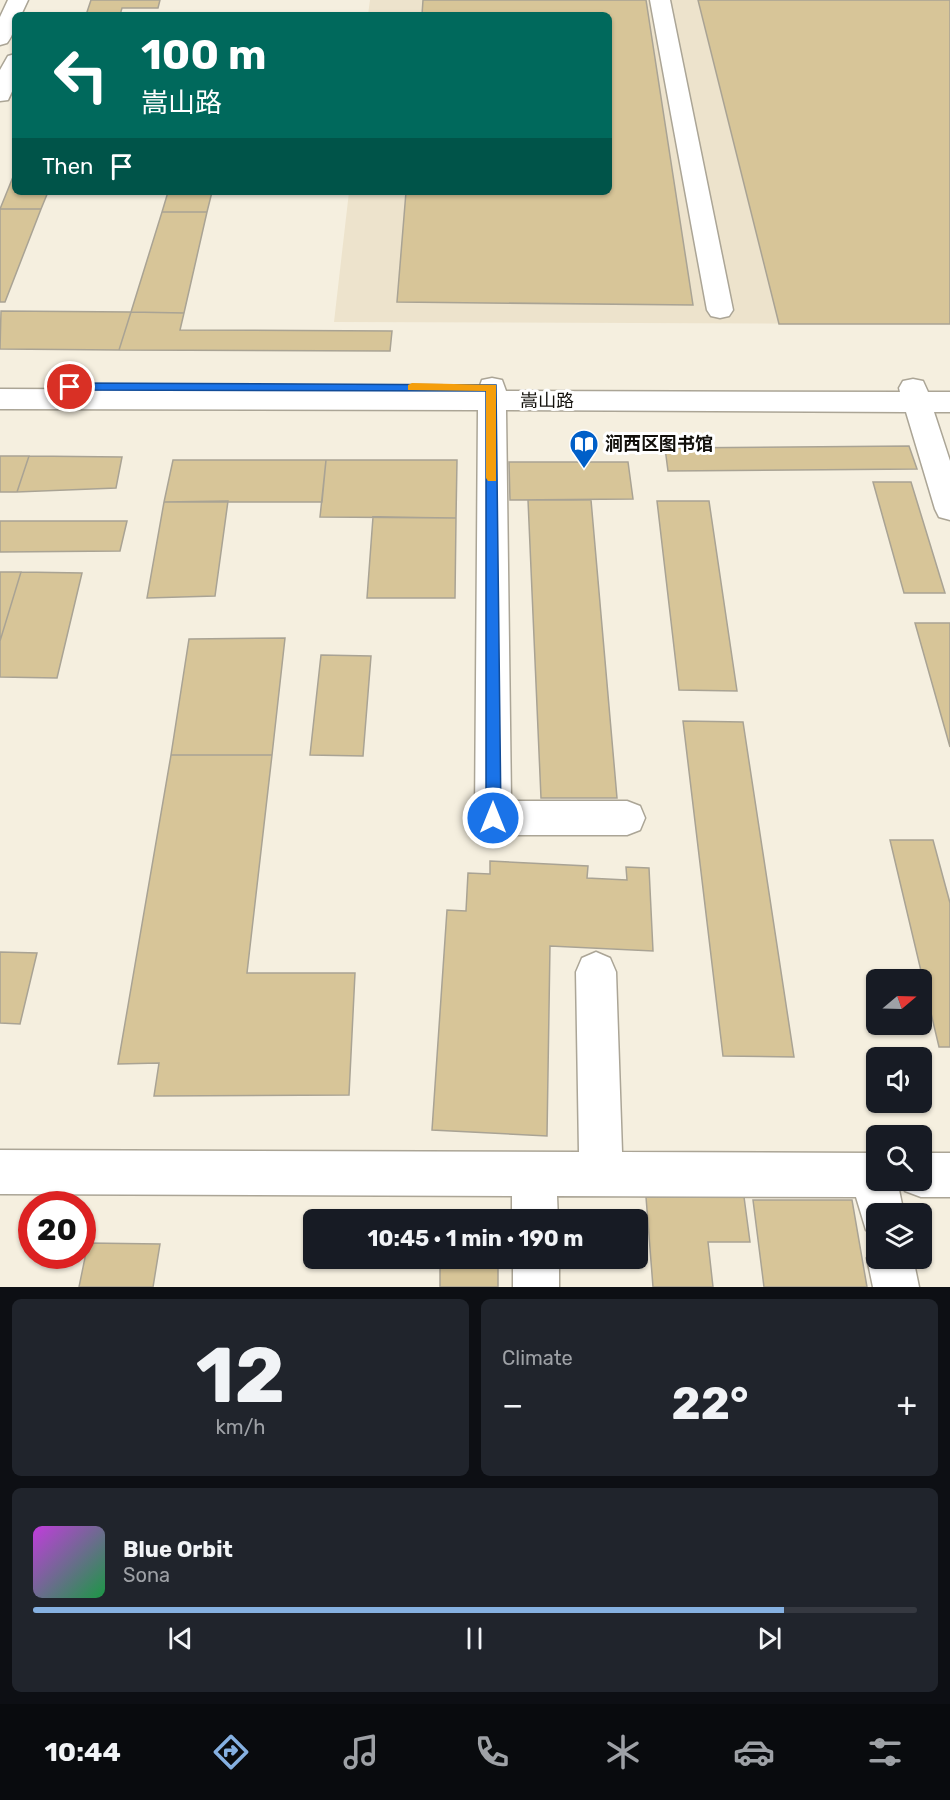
<!DOCTYPE html>
<html lang="en">
<head>
<meta charset="utf-8">
<style>
  :root { --surface:#171b24; --page:#20242c; --text:#f1f3f6; --muted:#9ea1a6; --line:#363941; --accent:#85b0e1 }
  body { margin:0; font-family:Rubik,"Noto Sans SC",sans-serif; background:var(--page); color:var(--text); height:100vh; display:flex; flex-direction:column; font-size:22px; white-space:nowrap }
  * { box-sizing:border-box; margin:0 }
  p { font-size:20px; color:var(--muted) }
  .icon { flex:none; width:33px; height:33px; fill:none; stroke:currentColor; stroke-width:2; stroke-linecap:round; stroke-linejoin:round }
  .map { position:relative; height:1287px; overflow:hidden }
  .panel { display:flex; flex-direction:column; gap:12px; padding:12px; background:#0d0f14; flex:1 }
  .panel>* { flex:none }
  .top-card { position:absolute; left:12px; top:12px; width:600px; height:183px; border-radius:9px; box-shadow:0 2px 4px #0004; background:#00695c; color:#fff; overflow:hidden }
  .needle { width:39px; rotate:71deg }
  .controls { position:absolute; left:866px; top:969px; display:grid; gap:12px }
  .controls a { display:grid; place-items:center; width:66px; height:66px; border-radius:9px; background:var(--surface); box-shadow:0 2px 4px #0004; font-size:30px }
  .speed { position:absolute; left:18px; top:1191px; display:flex; gap:12px; font-size:30px; font-weight:700; text-align:center }
  .speed>* { display:grid; place-content:center; width:78px; height:78px; border-radius:50%; background:var(--surface); box-shadow:0 2px 4px #0004; line-height:1 }
  .speed .limit { border:9px solid #d22; background:#fff; color:#111 }
  .pin { position:absolute; display:grid; place-items:center; width:51px; height:51px; color:#fff; margin:-26px; border:3px solid #fff; border-radius:50%; box-shadow:0 2px 6px #0007 }
  .me { position:absolute; width:66px; margin:-33px; rotate:0deg; stroke-linejoin:round; filter:drop-shadow(0 0 4px #0008) }
  .turn { display:flex; align-items:center; gap:21px; height:126px; padding:0 30px; font-size:27px }
  .turn .icon { width:78px; height:78px; stroke-width:2.5 }
  .turn b { display:block; font-size:42px; line-height:51px }
  .then { display:flex; align-items:center; height:57px; padding:0 30px; background:#0003; gap:12px; font-size:22px }
  .big { font-size:45px; font-weight:700; line-height:1.1 }
  .panel .tile { flex:1; display:flex; flex-direction:column; justify-content:center; gap:9px; min-width:0; padding:0 21px; border-radius:9px; background:var(--page) }
  .panel .dial { align-items:center; gap:0 }
  .dial b { font-size:78px; line-height:1 }
  .song { display:flex; align-items:center; gap:18px }
  .cover { width:72px; height:72px; border-radius:9px; background:linear-gradient(135deg,hsl(290 70% 55%),hsl(140 70% 35%)) }
  .played { height:6px; border-radius:3px; background:linear-gradient(90deg,var(--accent) 85%,var(--line) 85%) }
  .keys { display:flex; justify-content:space-around; direction:ltr }
  .heat { display:flex; justify-content:space-between; align-items:center; font-size:33px; direction:ltr }
  .panel .tiles { flex:1; display:grid; gap:12px; grid-template-columns:1fr 1fr }
  .tile:last-child { grid-column:span 2 }
  .trip { position:absolute; left:303px; top:1209px; width:345px; height:60px; border-radius:9px; background:var(--surface); box-shadow:0 2px 4px #0004; font-weight:700; line-height:60px; text-align:center }
  .menu { display:flex; height:96px; justify-content:space-around; align-items:center; background:#090b0e; color:var(--muted) }
  .menu .icon { width:42px; height:42px }
  .menu .current { color:var(--accent) }
  .menu b { font-size:27px; color:var(--text) }
  .map>svg:first-child { display:block }
</style>
</head>
<body>
<div class="map">
<svg width="950" height="1287" viewBox="0 0 950 1287">
  <rect width="100%" height="100%" fill="#f5efdf"/>
  <!-- built -->
  <path fill="#ede3cc" d="M370 0H950V324L334 322 349 192H609V15H368Z"/>
  <!-- building -->
  <path fill="#d7c598" stroke="#a9a394" stroke-width="1.5" d="M91 0H160L158 8H122L120 15H86Z
    M423 0H646L693 305 397 302 406 192H609V15H422Z
    M698 0H950V324H779Z
    M15 172V192H48L41 209H0Z
    M168 192H212L207 212H162Z
    M0 209H41L5 302H0Z
    M162 212H207L184 313 131 312Z
    M1 311 131 312 119 350 0 349Z
    M131 312 184 313 180 330 392 331 390 351 119 350Z
    M909 446 917 469 668 471 665 448Z
    M0 456H29L17 492H0Z
    M29 456 122 457 116 488 17 492Z
    M173 460H326L322 502H164Z
    M326 460H457L456 518 320 517Z
    M509 462H628L633 499 510 500Z
    M873 482H911L945 593H904Z
    M528 500H591L617 798H541Z
    M228 501 215 596 147 598 164 502Z
    M657 501H709L737 691 679 690Z
    M373 517 456 518 455 598H367Z
    M127 521 120 551 0 552V521Z
    M0 572H21L0 641Z
    M21 572 82 573 57 678 0 677V641Z
    M915 623H950V747Z
    M285 638 272 755H171L189 639Z
    M321 655 371 656 363 756 310 755Z
    M683 721 743 722 794 1057 723 1056Z
    M171 755H272L247 973H355L349 1095 154 1096 159 1063 118 1064Z
    M890 840H933L950 903V1047H939Z
    M490 861 588 866 587 878 627 880 626 867 649 868 653 951 550 946 547 1136 432 1130 447 910 466 911 468 873 490 874Z
    M0 952 37 953 20 1024 0 1023Z
    M646 1197H744L750 1242H708L713 1287H653Z
    M753 1200H852L867 1287H764Z
    M441 1210H497V1220H441Z
    M88 1243 160 1244 153 1287H79Z
    M440 1258H498V1287H440Z"/>
  <g fill="none" stroke-linecap="round" stroke-linejoin="round">
    <!-- minor casing -->
    <g stroke="#aba596" stroke-width="3">
      <path id="minor" d="M8 0H28L21 15H15C15 26 14 34 7 43L0 45V17Z
        M650 0H670L733 310 729 316 720 318 711 316 707 310Z
        M15 54V85L8 100 0 101V70L8 56Z
        M492 378 502 380 506 391 900 392 899 388 903 381 913 379 923 381 928 392H950V412H934L950 461V520L939 517 935 509 906 412 506 410 511 801H627L640 806 645 818 640 830 627 835H493L480 830 475 818 478 410 0 409V389L478 391 482 380Z
        M596 952 610 958 616 972 622 1152 876 1153V1180H897L904 1214H876V1234L866 1230 856 1197 557 1196 558 1220H512V1196L0 1194V1150L579 1152 576 972 582 958Z
        M921 1153H950V1197H921L905 1191 901 1180H921Z
        M876 1241V1258H913L919 1287H873L867 1258Z
        M513 1258H559V1287H513Z"/>
    </g>
    <!-- minor -->
    <use href="#minor" fill="#fff" fill-rule="evenodd"/>
  </g>
  <!-- route -->
  <path fill="#1a73e8" stroke="#114b97" stroke-width="1.5" d="M70 383 496 385 501 818 499 823 493 825 488 823 486 818V391L70 390 65 387Z"/>
  <!-- slow -->
  <path fill="#f59e0b" d="M412 383 496 385V481H488L486 478V391L408 390V385Z"/>
  <!-- icons -->
  <defs>
    <g id="library-pin" transform="scale(1.5)"><path d="M0 17L-7.5 6A9.5 9.5 0 1 1 7.5 6Z" fill="#005fc8" stroke="#fff"/><path d="M-6-4Q-3-5.5-.7-3.5V5Q-3 3-6 4ZM6-4Q3-5.5 .7-3.5V5Q3 3 6 4Z" fill="#fff"/></g>
  </defs>
  <g fill-rule="evenodd">
    <use href="#library-pin" x="584" y="444"/>
  </g>
  <g text-anchor="middle" dominant-baseline="central" stroke-width="6" stroke-linejoin="round" paint-order="stroke">
    <!-- street labels -->
    <g font-size="18" fill="#12100b" stroke="#fff">
      <text x="547" y="401">嵩山路</text>
    </g>
    <!-- poi labels -->
    <g font-size="18" font-weight="bold" fill="#12100b" stroke="#fff" text-anchor="start">
      <text x="605" y="444">涧西区图书馆</text>
    </g>
  </g>
</svg>
<div class="controls">
<a><svg class="needle" viewBox="-14 -14 28 28"><path d="M0-13l5 13h-10z" fill="#e53935"/><path d="M0 13l5-13h-10z" fill="#9ea1a6"/></svg></a>
<a><svg class="icon" aria-label="sound" viewBox="0 0 24 24"><path d="M4 9h4l5-4v14l-5-4H4zM17 9q2 3 0 6"/></svg></a>
<a><svg class="icon" aria-label="search" viewBox="0 0 24 24"><circle cx="10" cy="10" r="6"/><path d="M15 15l6 6"/></svg></a>
<a><svg class="icon" aria-label="layers" viewBox="0 0 24 24"><path d="M12 4l9 5-9 5-9-5zM3 14l9 5 9-5"/></svg></a>
</div>
<div class="speed"><div class="limit">20</div></div>
<div class="pin" style="left:70px;top:387px;background:#d93025"><svg class="icon" aria-label="arrive" viewBox="0 0 24 24"><path d="M6 21V4h12l-3 4 3 4H6"/></svg></div>
<svg class="me" style="left:493px;top:818px" viewBox="-20 -20 40 40"><circle r="17" fill="#1a73e8" stroke="#fff" stroke-width="3"/><path d="M0-11L8 9 0 5-8 9z" fill="#fff"/></svg>
<div class="trip">10:45 · 1 min · 190 m</div>
<div class="top-card">
<div class="turn"><svg class="icon" aria-label="left" viewBox="0 0 24 24"><path d="M17 20v-9H6M10 6l-5 5 5 5"/></svg><div><b>100 m</b>嵩山路</div></div>
<div class="then">Then<svg class="icon" aria-label="arrive" viewBox="0 0 24 24"><path d="M6 21V4h12l-3 4 3 4H6"/></svg></div>
</div>
</div>
<section class="panel">
<div class="tiles">
<div class="tile dial"><b>12</b><p>km/h</p></div>
<div class="tile"><p>Climate</p>
<div class="heat"><a>−</a><b class="big">22°</b><a>+</a></div>
</div>
<div class="tile">
<div class="song"><i class="cover"></i><div><b>Blue Orbit</b><p>Sona</p></div></div>
<div class="played"></div>
<div class="keys"><svg class="icon" aria-label="previous" viewBox="0 0 24 24"><path d="M18 5L8 12l10 7zM5 5v14"/></svg><svg class="icon" aria-label="pause" viewBox="0 0 24 24"><path d="M8 5v14M16 5v14"/></svg><svg class="icon" aria-label="next" viewBox="0 0 24 24"><path d="M6 5l10 7-10 7zM19 5v14"/></svg></div>
</div>
</div>
</section>
<nav class="menu">
<b>10:44</b>
<svg class="icon current" aria-label="directions" viewBox="0 0 24 24"><path d="M12 3l9 9-9 9-9-9zM9 14v-3h6M13 9l2 2-2 2"/></svg>
<svg class="icon" aria-label="music" viewBox="0 0 24 24"><path d="M9 18V5l10-2v13"/><circle cx="6" cy="18" r="3"/><circle cx="16" cy="16" r="3"/></svg>
<svg class="icon" aria-label="phone" viewBox="0 0 24 24"><path d="M5 4h4l2 5-3 2q2 4 5 5l2-3 5 2v4C11 20 4 13 5 4z"/></svg>
<svg class="icon" aria-label="climate" viewBox="0 0 24 24"><path d="M12 3v18M4 7l16 10M4 17L20 7"/></svg>
<svg class="icon" aria-label="car" viewBox="0 0 24 24"><path d="M5 17H2v-5l4-1 3-4h7l3 4 3 1v5h-3M9 17h6M6 11h13"/><circle cx="7" cy="17" r="2"/><circle cx="17" cy="17" r="2"/></svg>
<svg class="icon" aria-label="filters" viewBox="0 0 24 24"><path d="M4 7h16M4 17h16"/><circle cx="9" cy="7" r="2"/><circle cx="15" cy="17" r="2"/></svg>
</nav>
</body>
</html>
